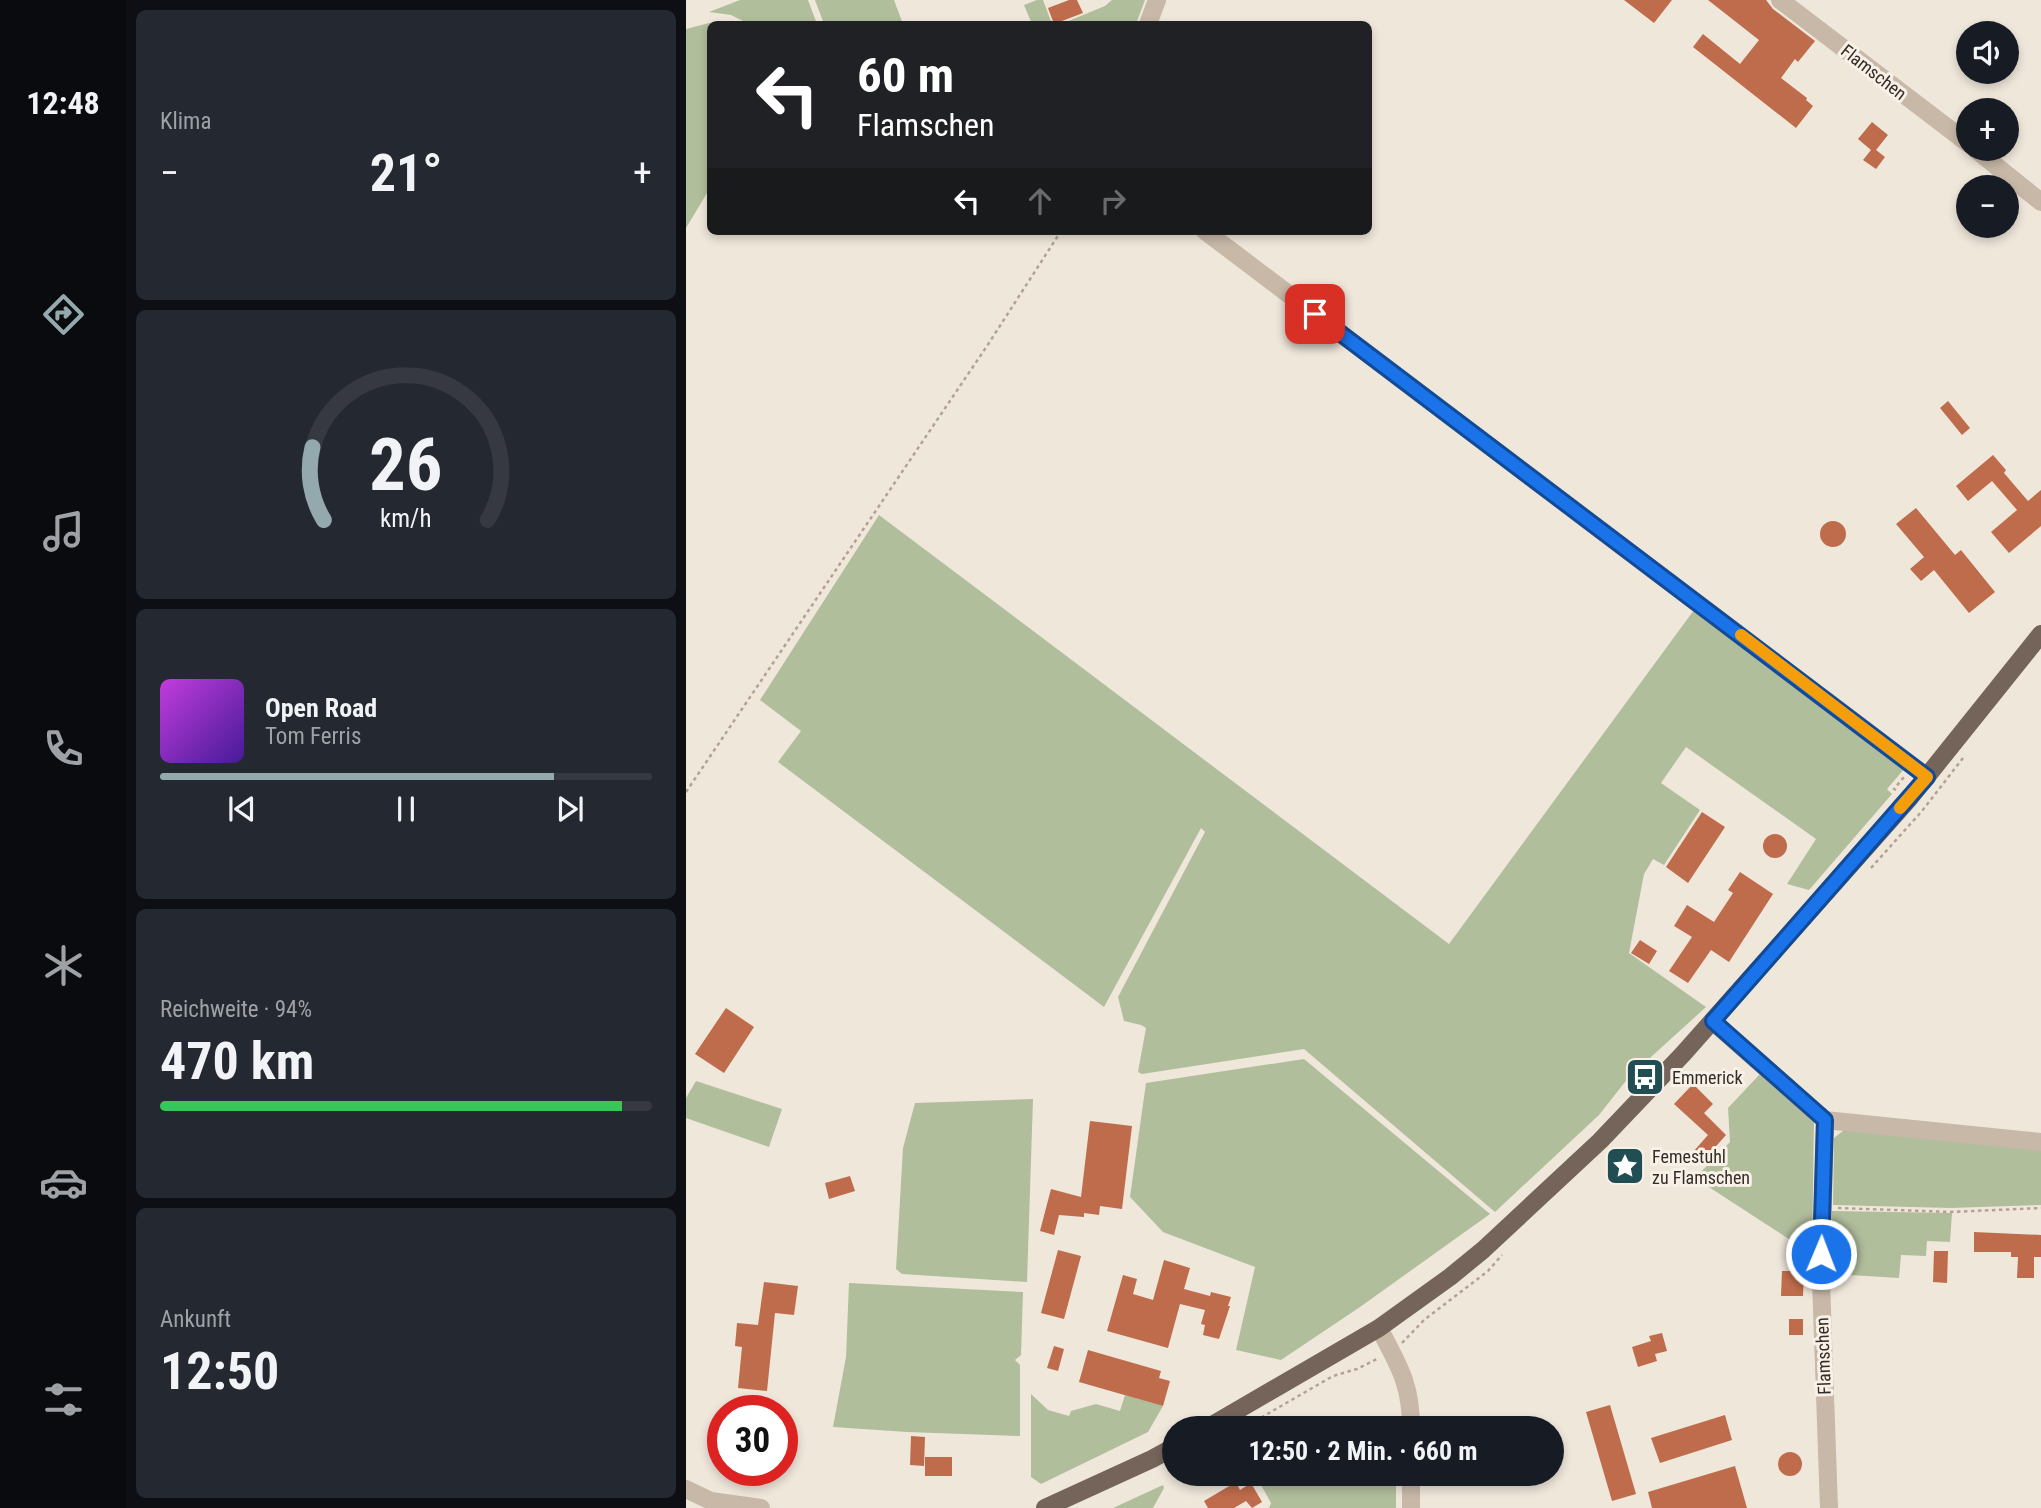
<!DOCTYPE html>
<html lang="de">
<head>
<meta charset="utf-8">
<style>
  :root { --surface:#171b24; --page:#242831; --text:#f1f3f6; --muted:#9ea1a6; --line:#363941; --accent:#93a9ad }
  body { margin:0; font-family:"Roboto Condensed",sans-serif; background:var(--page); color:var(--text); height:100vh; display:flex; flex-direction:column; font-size:26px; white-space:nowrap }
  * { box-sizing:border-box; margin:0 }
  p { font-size:23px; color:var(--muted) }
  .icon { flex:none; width:38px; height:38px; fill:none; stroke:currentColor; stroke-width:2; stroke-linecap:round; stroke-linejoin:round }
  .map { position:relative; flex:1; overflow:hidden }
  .side { display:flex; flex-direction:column; gap:10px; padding:10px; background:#0d0f14; width:560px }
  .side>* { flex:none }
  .hud { position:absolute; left:21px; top:21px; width:665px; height:214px; border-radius:10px; box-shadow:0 4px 10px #0003; background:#202124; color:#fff; overflow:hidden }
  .controls { position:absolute; left:1270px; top:21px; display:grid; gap:14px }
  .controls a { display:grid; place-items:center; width:63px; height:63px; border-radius:50%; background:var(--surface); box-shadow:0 4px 10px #0003; font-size:35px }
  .speed { position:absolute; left:21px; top:1395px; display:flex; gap:14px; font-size:35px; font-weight:700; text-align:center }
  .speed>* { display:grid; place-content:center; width:91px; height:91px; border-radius:50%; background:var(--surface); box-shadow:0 4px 10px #0003; line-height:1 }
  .speed .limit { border:10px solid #d22; background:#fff; color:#111 }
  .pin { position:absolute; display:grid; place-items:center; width:60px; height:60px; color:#fff; margin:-30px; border-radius:14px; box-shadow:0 4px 10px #0006 }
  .me { position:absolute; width:77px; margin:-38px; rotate:1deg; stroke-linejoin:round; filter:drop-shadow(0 0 5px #0008) }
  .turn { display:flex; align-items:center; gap:24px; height:147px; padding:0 35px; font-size:32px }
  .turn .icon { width:91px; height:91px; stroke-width:2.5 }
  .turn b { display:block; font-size:49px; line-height:60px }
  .lanes { display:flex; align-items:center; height:66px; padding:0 35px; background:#0003; justify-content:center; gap:35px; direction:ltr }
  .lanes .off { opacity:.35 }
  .big { font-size:52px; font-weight:700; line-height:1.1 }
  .side .card { flex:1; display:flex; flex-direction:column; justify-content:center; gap:10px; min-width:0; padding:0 24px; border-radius:10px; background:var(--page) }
  .side .dial { align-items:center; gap:0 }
  .dial svg { height:182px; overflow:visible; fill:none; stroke:var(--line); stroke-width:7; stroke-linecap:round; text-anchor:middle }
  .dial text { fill:var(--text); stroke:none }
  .song { display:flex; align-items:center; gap:21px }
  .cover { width:84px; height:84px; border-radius:10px; background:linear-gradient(135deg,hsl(290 70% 55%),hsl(260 70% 35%)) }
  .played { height:7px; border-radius:4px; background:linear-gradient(90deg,var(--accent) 80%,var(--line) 80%) }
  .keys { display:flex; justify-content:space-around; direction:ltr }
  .heat { display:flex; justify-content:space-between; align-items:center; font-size:38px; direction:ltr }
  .charge { height:10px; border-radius:5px; background:linear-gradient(90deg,#34c759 94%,var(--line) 0) }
  .trip { position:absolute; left:476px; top:1416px; width:402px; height:70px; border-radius:35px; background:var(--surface); box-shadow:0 4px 10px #0003; font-weight:700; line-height:70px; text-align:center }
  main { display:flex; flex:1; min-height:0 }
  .tabs { display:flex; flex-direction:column; width:126px; justify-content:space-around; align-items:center; background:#090b0e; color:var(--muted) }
  .tabs .icon { width:49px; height:49px }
  .tabs .on { color:var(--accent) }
  .tabs b { font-size:32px; color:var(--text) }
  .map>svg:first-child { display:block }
</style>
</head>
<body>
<main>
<nav class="tabs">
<b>12:48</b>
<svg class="icon on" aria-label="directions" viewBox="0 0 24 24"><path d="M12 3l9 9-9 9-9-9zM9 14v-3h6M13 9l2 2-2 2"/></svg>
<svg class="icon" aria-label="music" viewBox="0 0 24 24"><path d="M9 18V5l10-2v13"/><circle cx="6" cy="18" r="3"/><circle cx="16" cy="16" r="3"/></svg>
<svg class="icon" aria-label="phone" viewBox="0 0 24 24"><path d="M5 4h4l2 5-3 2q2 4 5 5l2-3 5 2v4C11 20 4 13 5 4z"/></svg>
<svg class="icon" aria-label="climate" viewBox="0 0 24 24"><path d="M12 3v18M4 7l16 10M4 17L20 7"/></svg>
<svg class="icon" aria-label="car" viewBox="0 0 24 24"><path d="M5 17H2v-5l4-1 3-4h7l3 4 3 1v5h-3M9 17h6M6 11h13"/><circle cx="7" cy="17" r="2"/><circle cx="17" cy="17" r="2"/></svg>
<svg class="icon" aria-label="filters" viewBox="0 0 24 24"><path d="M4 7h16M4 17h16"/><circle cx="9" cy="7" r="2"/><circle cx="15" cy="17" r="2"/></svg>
</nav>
<section class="side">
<div class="card"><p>Klima</p>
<div class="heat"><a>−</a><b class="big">21°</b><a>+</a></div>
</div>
<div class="card dial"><svg viewBox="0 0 100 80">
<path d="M14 69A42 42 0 1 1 86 69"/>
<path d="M14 69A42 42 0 0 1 9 37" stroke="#93a9ad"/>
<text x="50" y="56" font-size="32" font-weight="700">26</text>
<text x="50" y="72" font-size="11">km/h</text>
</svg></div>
<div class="card">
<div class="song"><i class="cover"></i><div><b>Open Road</b><p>Tom Ferris</p></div></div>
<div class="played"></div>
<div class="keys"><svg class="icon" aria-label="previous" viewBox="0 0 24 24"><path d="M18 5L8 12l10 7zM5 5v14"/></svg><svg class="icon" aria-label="pause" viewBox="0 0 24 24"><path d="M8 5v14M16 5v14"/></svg><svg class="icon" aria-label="next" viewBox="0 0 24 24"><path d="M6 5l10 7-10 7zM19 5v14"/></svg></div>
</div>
<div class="card"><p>Reichweite · 94%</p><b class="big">470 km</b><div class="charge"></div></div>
<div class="card"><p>Ankunft</p><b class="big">12:50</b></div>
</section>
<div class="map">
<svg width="1355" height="1508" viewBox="0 0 1355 1508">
  <rect width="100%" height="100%" fill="#f0e7db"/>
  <!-- green -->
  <path fill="#b1be9c" d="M54 0H122L131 24H63L45 15 23 12Z
    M129 0H208L217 24H138Z
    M351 0H357L366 24H346L338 5Z
    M426 0H459L450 24H375L419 6Z
    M27 22 41 24H24V188L0 228V29Z
    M193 515 763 944 1008 610 1219 768 1201 789 1206 794 1123 890 1101 884 1130 839 1000 747 975 783 1014 810 978 865 967 859 958 874 943 953 1020 1007 943 1077 913 1115 809 1212 618 1049 456 1074 452 1072 460 1028 455 1025 438 1021 432 997 519 832 515 828 418 1007 92 762 115 731 74 700Z
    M618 1059 804 1214 674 1307 595 1360 550 1350 569 1267 477 1232 444 1197 460 1083Z
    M1074 1074 1128 1120 1126 1254 1009 1178 1044 1142 1042 1108Z
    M10 1081 96 1109 83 1147 0 1118V1098Z
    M347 1099 341 1282 216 1274 210 1269 217 1148 229 1103Z
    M1158 1130 1355 1148V1205L1264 1208 1147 1205 1148 1138Z
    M1146 1211 1266 1213 1264 1242 1241 1241 1240 1256 1215 1255 1213 1278 1147 1274Z
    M163 1283 337 1292 335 1355 329 1360 334 1365V1436L221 1432 147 1427 160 1357Z
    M345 1394 362 1410 383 1416 385 1411 410 1404 434 1411 439 1395 477 1406 462 1432 355 1484 345 1477Z
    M569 1474H699L710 1480V1508H583L585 1503Z
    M477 1485 478 1488 467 1508H427Z"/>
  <!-- building -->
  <path fill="#be6c4c" d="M383 0H391L397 13 368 24 362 8Z
    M938 0H986L968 23Z
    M1022 0H1080L1087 9 1129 41 1112 62 1109 59 1095 78 1121 98 1120 100 1127 106 1110 128 1007 47 1017 34 1054 64 1073 40Z
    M1186 122 1202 135 1190 150 1199 157 1190 169 1177 160 1185 150 1172 139Z
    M1262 401 1284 428 1276 435 1254 408Z
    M1307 455 1320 470 1318 473 1342 501 1355 490V526L1323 553 1305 532 1331 510 1306 481 1282 501 1270 486Z
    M1230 508 1269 555 1275 550 1309 592 1283 613 1248 570 1235 581 1224 569 1238 557 1210 524Z
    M1134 534a13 13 0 1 1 26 0a13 13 0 1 1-26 0Z
    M1016 812 1039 827 1002 883 980 867Z
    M1077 846a12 12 0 1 1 24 0a12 12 0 1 1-24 0Z
    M1054 872 1087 894 1043 962 1025 950 1002 983 983 971 1006 937 988 926 1001 905 1028 922 1047 893 1042 890Z
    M954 940 971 951 963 964 945 953Z
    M40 1008 68 1027 38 1073 9 1054Z
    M1007 1084 1027 1104 1018 1113 1040 1135 1017 1161 1007 1152 1022 1135 988 1104Z
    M404 1121 446 1126 436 1209 414 1206 413 1215 398 1213V1217L373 1215 368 1235 354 1231 365 1189 395 1197Z
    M164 1176 169 1191 143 1199 139 1183Z
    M1288 1232 1355 1235V1257H1348V1278H1331L1332 1257H1325V1252H1288Z
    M372 1250 395 1256 378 1319 355 1313Z
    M1248 1251H1262L1261 1283 1247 1282Z
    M478 1260 504 1268 498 1289 524 1296 525 1292 545 1297 542 1306H544L533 1339 517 1335 519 1325 515 1324 519 1310 494 1304 482 1348 421 1331 437 1275 451 1279 447 1294 467 1300Z
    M1096 1271H1118L1117 1296H1095Z
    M78 1282 112 1286 108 1315 89 1313 81 1391 52 1388 56 1347 49 1346 51 1323 72 1325Z
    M1103 1319H1117V1335H1103Z
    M976 1333 981 1351 969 1354 971 1361 952 1367 946 1347 965 1341 963 1336Z
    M368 1346 378 1349 372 1371 361 1368Z
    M402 1350 475 1371 473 1378 484 1381 477 1406 393 1382Z
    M924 1405 950 1494 926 1501 900 1412Z
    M1039 1415 1046 1440 974 1463 965 1438Z
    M225 1436 239 1437 238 1466 224 1465Z
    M1092 1464a12 12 0 1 1 24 0a12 12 0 1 1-24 0Z
    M239 1457H266V1476H239Z
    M1049 1466 1061 1508H966L962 1492Z
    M550 1482 554 1490 565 1483 576 1502 566 1508 560 1501 548 1508H522L518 1501Z"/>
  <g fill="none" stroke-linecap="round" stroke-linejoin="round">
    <!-- path -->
    <path stroke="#b3a293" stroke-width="2.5" stroke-dasharray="3.5 3.5" stroke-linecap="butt" d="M1210 790 1208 789 1218 777
      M0 792 301 346 375 231
      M1185 868 1236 811 1277 758
      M1152 1208 1264 1212 1355 1208
      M716 1343 738 1320 802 1271 816 1255
      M557 1428 647 1376 671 1369 693 1358"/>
    <!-- minor -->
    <path stroke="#c7b8a8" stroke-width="18" d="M1094 0 1283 144
      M462 24 471 0
      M1289 149 1355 202
      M519 231 1241 777
      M1027 1022 1139 1120 1135 1281 1143 1508
      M1139 1120 1355 1142
      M693 1328C713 1366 725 1384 725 1428
      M0 1489 25 1501 75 1508
      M725 1508V1474"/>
    <!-- major -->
    <path stroke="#75645a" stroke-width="18" d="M521 1428 693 1328 764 1277 797 1250 914 1141 997 1054 1222 800 1355 634
      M359 1508 466 1459 488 1447"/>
  </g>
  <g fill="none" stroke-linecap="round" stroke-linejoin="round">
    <!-- route casing -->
    <g stroke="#114b97" stroke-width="18">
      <path id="route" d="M629 314 1241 777 1027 1021 1139 1120 1135 1254"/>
    </g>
    <!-- route -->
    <use href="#route" stroke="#1a73e8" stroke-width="12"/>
    <!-- slow -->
    <path stroke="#f59e0b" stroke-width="12" d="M1055 635 1241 777 1214 808"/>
  </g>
  <!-- icons -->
  <defs>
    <g id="bus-square" transform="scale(2.0125)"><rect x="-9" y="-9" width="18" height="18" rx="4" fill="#204e53" stroke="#f8f1e7"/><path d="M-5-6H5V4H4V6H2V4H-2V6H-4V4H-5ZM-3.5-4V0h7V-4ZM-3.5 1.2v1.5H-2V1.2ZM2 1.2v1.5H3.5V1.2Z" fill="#fff"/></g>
    <g id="sight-square" transform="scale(2.0125)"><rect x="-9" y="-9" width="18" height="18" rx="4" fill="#204e53" stroke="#f8f1e7"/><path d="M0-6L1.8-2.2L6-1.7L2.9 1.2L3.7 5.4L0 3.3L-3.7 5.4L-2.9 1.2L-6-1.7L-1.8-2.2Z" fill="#fff"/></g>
  </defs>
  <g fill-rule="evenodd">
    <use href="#bus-square" x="959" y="1077"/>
    <use href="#sight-square" x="939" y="1166"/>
  </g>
  <g text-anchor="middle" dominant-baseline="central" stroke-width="6" stroke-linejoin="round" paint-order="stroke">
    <!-- street labels -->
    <g font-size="18" fill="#352c28" stroke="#f8f1e7">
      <text transform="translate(1188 72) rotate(38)">Flamschen</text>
      <text transform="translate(1137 1356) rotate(-92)">Flamschen</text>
    </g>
    <!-- poi labels -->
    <g font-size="18" fill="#352c28" stroke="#f8f1e7" text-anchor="start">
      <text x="986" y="1077">Emmerick</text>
      <text x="966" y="1156">Femestuhl<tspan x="966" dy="21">zu Flamschen</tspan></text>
    </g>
  </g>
</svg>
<div class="controls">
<a><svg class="icon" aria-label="sound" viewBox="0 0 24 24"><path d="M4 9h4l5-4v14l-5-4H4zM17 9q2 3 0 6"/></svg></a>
<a>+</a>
<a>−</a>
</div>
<div class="speed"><div class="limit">30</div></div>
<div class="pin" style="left:629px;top:314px;background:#d93025"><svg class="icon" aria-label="arrive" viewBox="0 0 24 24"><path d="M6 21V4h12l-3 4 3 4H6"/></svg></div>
<svg class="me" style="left:1135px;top:1254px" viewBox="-20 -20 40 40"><circle r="17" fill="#1a73e8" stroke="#fff" stroke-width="3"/><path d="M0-11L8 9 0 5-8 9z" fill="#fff"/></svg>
<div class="trip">12:50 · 2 Min. · 660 m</div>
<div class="hud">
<div class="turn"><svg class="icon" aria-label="left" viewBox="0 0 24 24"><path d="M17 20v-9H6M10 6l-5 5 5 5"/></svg><div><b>60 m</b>Flamschen</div></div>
<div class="lanes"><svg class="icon" aria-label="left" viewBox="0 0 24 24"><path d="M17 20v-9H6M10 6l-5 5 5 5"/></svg><svg class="icon off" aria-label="ahead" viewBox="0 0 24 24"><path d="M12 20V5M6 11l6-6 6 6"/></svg><svg class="icon off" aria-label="right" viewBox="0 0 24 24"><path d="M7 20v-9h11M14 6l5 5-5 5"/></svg></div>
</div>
</div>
</main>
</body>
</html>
